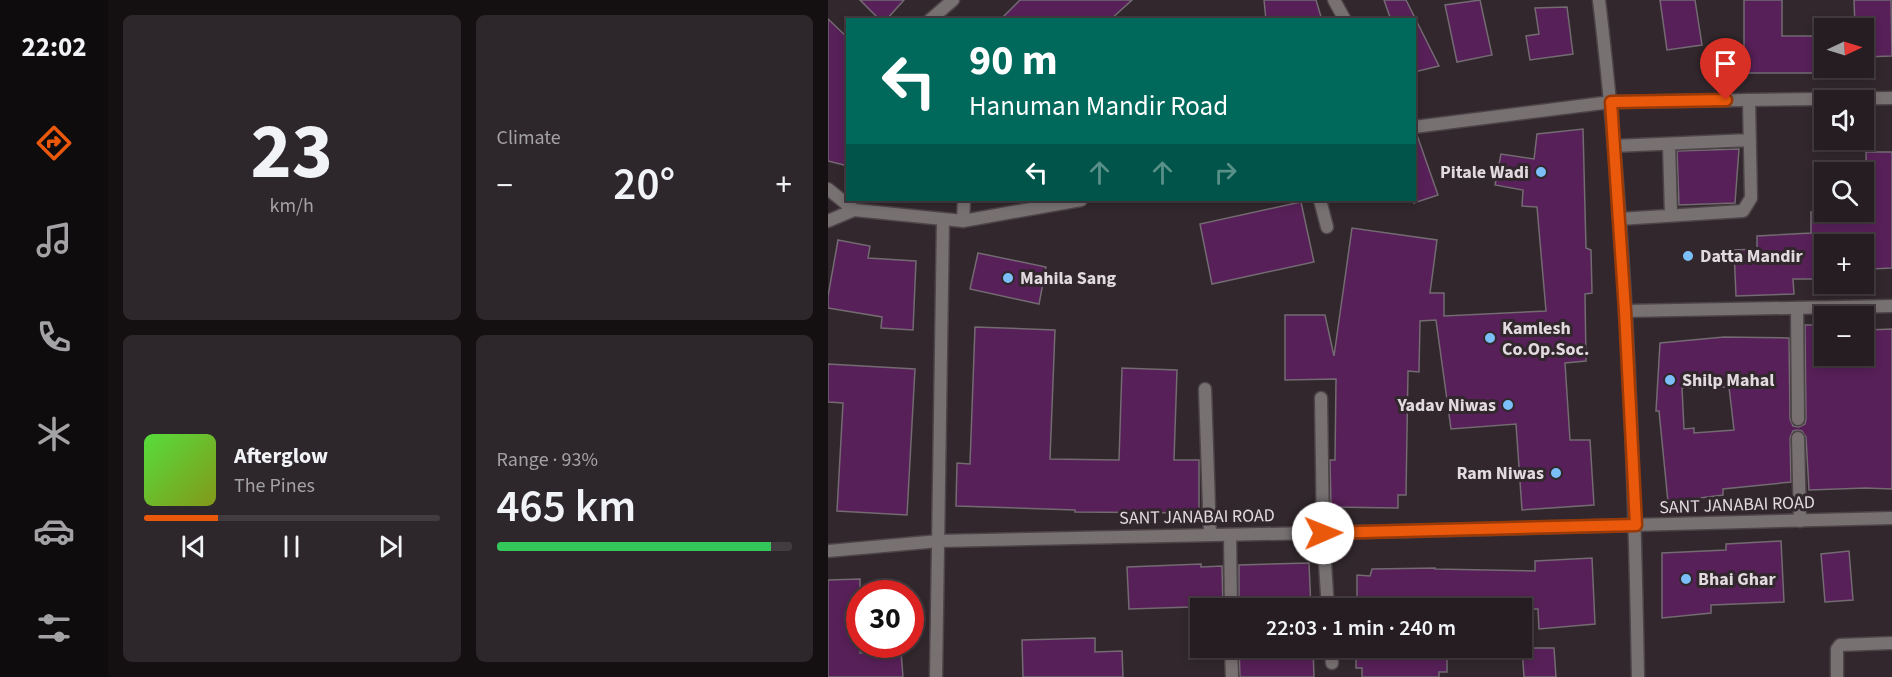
<!DOCTYPE html>
<html lang="en">
<head>
<meta charset="utf-8">
<style>
  :root { --surface:#251d21; --page:#2d262a; --text:#f1f3f6; --muted:#a3a2a5; --line:#423b3f; --accent:#ea580c }
  body { margin:0; font-family:"Source Sans 3",sans-serif; background:var(--page); color:var(--text); height:100vh; display:flex; flex-direction:column; font-size:22px; white-space:nowrap }
  * { box-sizing:border-box; margin:0 }
  p { font-size:20px; color:var(--muted) }
  .icon { flex:none; width:33px; height:33px; fill:none; stroke:currentColor; stroke-width:2; stroke-linecap:round; stroke-linejoin:round }
  .map { position:relative; flex:1; overflow:hidden }
  .drawer { display:flex; flex-direction:column; gap:15px; padding:15px; background:#141012; width:720px }
  .drawer>* { flex:none }
  .banner { position:absolute; left:18px; top:18px; width:570px; height:183px; border-radius:0px; box-shadow:0 3px 9px #0003,0 0 0 2px var(--line); background:#00695c; color:#fff; overflow:hidden }
  .needle { width:39px; rotate:86deg }
  .fabs { position:absolute; left:986px; top:18px; display:grid; gap:12px }
  .fabs a { display:grid; place-items:center; width:60px; height:60px; border-radius:0px; background:var(--surface); box-shadow:0 3px 9px #0003,0 0 0 2px var(--line); font-size:30px }
  .speed { position:absolute; left:18px; top:580px; display:flex; gap:12px; font-size:30px; font-weight:700; text-align:center }
  .speed>* { display:grid; place-content:center; width:78px; height:78px; border-radius:50%; background:var(--surface); box-shadow:0 3px 9px #0003,0 0 0 2px var(--line); line-height:1 }
  .speed .limit { border:9px solid #d22; background:#fff; color:#111 }
  .pin { position:absolute; display:grid; place-items:center; width:51px; height:51px; color:#fff; margin:-62px -26px; border-radius:50% 50% 50% 0; rotate:-45deg; box-shadow:0 0 6px #0007 }
  .pin .icon { rotate:45deg }
  .me { position:absolute; width:66px; margin:-33px; rotate:89deg; stroke-linejoin:round; filter:drop-shadow(0 0 4px #0008) }
  .turn { display:flex; align-items:center; gap:21px; height:126px; padding:0 24px; font-size:27px }
  .turn .icon { width:78px; height:78px; stroke-width:2.5 }
  .turn b { display:block; font-size:42px; line-height:51px }
  .lanes { display:flex; align-items:center; height:57px; padding:0 24px; background:#0003; justify-content:center; gap:30px; direction:ltr }
  .lanes .off { opacity:.35 }
  .big { font-size:45px; font-weight:600; line-height:1.1 }
  .drawer .widget { flex:1; display:flex; flex-direction:column; justify-content:center; gap:9px; min-width:0; padding:0 21px; border-radius:9px; background:var(--page) }
  .drawer .dial { align-items:center; gap:0 }
  .dial b { font-size:78px; line-height:1 }
  .song { display:flex; align-items:center; gap:18px }
  .cover { width:72px; height:72px; border-radius:9px; background:linear-gradient(135deg,hsl(110 70% 55%),hsl(70 70% 35%)) }
  .played { height:6px; border-radius:3px; background:linear-gradient(90deg,var(--accent) 25%,var(--line) 25%) }
  .keys { display:flex; justify-content:space-around; direction:ltr }
  .heat { display:flex; justify-content:space-between; align-items:center; font-size:33px; direction:ltr }
  .charge { height:9px; border-radius:4px; background:linear-gradient(90deg,#34c759 93%,var(--line) 0) }
  .drawer .tiles { flex:1; display:grid; gap:15px; grid-template-columns:repeat(2,1fr) }
  .trip { position:absolute; left:362px; top:598px; width:342px; height:60px; border-radius:0px; background:var(--surface); box-shadow:0 3px 9px #0003,0 0 0 2px var(--line); font-weight:600; line-height:60px; text-align:center }
  main { display:flex; flex:1; min-height:0 }
  .menu { display:flex; flex-direction:column; width:108px; justify-content:space-around; align-items:center; background:#0f0c0d; color:var(--muted) }
  .menu .icon { width:42px; height:42px }
  .menu .on { color:var(--accent) }
  .menu b { font-size:27px; color:var(--text) }
  .map>svg:first-child { display:block }
</style>
</head>
<body>
<main>
<nav class="menu">
<b>22:02</b>
<svg class="icon on" aria-label="directions" viewBox="0 0 24 24"><path d="M12 3l9 9-9 9-9-9zM9 14v-3h6M13 9l2 2-2 2"/></svg>
<svg class="icon" aria-label="music" viewBox="0 0 24 24"><path d="M9 18V5l10-2v13"/><circle cx="6" cy="18" r="3"/><circle cx="16" cy="16" r="3"/></svg>
<svg class="icon" aria-label="phone" viewBox="0 0 24 24"><path d="M5 4h4l2 5-3 2q2 4 5 5l2-3 5 2v4C11 20 4 13 5 4z"/></svg>
<svg class="icon" aria-label="climate" viewBox="0 0 24 24"><path d="M12 3v18M4 7l16 10M4 17L20 7"/></svg>
<svg class="icon" aria-label="car" viewBox="0 0 24 24"><path d="M5 17H2v-5l4-1 3-4h7l3 4 3 1v5h-3M9 17h6M6 11h13"/><circle cx="7" cy="17" r="2"/><circle cx="17" cy="17" r="2"/></svg>
<svg class="icon" aria-label="filters" viewBox="0 0 24 24"><path d="M4 7h16M4 17h16"/><circle cx="9" cy="7" r="2"/><circle cx="15" cy="17" r="2"/></svg>
</nav>
<section class="drawer">
<div class="tiles">
<div class="widget dial"><b>23</b><p>km/h</p></div>
<div class="widget"><p>Climate</p>
<div class="heat"><a>−</a><b class="big">20°</b><a>+</a></div>
</div>
<div class="widget">
<div class="song"><i class="cover"></i><div><b>Afterglow</b><p>The Pines</p></div></div>
<div class="played"></div>
<div class="keys"><svg class="icon" aria-label="previous" viewBox="0 0 24 24"><path d="M18 5L8 12l10 7zM5 5v14"/></svg><svg class="icon" aria-label="pause" viewBox="0 0 24 24"><path d="M8 5v14M16 5v14"/></svg><svg class="icon" aria-label="next" viewBox="0 0 24 24"><path d="M6 5l10 7-10 7zM19 5v14"/></svg></div>
</div>
<div class="widget"><p>Range · 93%</p><b class="big">465 km</b><div class="charge"></div></div>
</div>
</section>
<div class="map">
<svg width="1064" height="677" viewBox="0 0 1064 677">
  <rect width="100%" height="100%" fill="#31272c"/>
  <!-- building -->
  <path fill="#572058" stroke="#736a72" stroke-width="1.5" fill-rule="evenodd" d="M32 0H76L58 20H52Z
    M192 0H304L282 20H172Z
    M436 0H488L494 20H438Z
    M556 0H578L611 66 586 72V20H563Z
    M652 0 664 55 629 62 617 5Z
    M832 0H867L874 45 839 50Z
    M916 0H954V36H994V73H916Z
    M1026 0H1063L1064 56 1035 57V28H1027Z
    M739 7 745 54 702 60 698 36 711 34 707 8Z
    M0 19 20 38V166L0 161Z
    M755 129 758 248 763 250 764 293 757 294 758 361 737 363 742 440H762L766 505 694 510 688 424 623 429 608 320 592 321 591 372 580 371 578 495H570V508L503 507 502 460H507L508 379 457 380V315H497L506 356 524 228 609 240 602 293H616V316L718 311 709 207 694 206 695 190 667 185 673 154 706 159 709 134Z
    M586 135H589L610 195 586 203Z
    M911 149 907 203 851 205 849 151Z
    M1038 152H1064V268L1044 269V244H996V279H965L966 294 908 296 906 250 929 249V236L983 233V212H1039Z
    M473 202 486 262 384 284 372 224Z
    M10 240 42 246 40 258 88 261 85 330 53 328 54 317 0 308V296Z
    M150 253 218 267 211 304 142 289Z
    M977 325H996V356H1041L1040 330 1064 329V489L1038 488 981 490 978 437 974 431 969 430 965 431 962 438 963 482 895 489V495L840 502 831 411H828L832 343 896 337 961 338 962 419 965 426 971 427 977 424 978 419ZM901 387 906 430 866 433V428L856 429 854 388Z
    M147 327 227 330 222 459 291 460 294 368 349 370 346 460H371V513L247 512V510L128 506 129 463 142 464Z
    M0 364 87 369 79 515 9 511 15 403 0 402Z
    M953 541 956 602 883 605V613L834 618V553L898 550V544Z
    M1021 551 1025 600 997 602 993 554Z
    M764 558 767 624 711 629 710 609H529V575L542 576 544 569 607 568V569L707 571V561Z
    M481 563 483 609H411V565Z
    M373 564V567L394 566 395 606 301 609 299 567Z
    M32 579V653L73 651 75 677H0V580Z
    M267 638V652L294 651 295 677H195L194 640Z
    M411 648H485L486 677H412Z
    M528 648H619V672H611V677H534V668H528Z
    M694 648H726L728 677H696Z"/>
  <g fill="none" stroke-linecap="round" stroke-linejoin="round">
    <!-- service casing -->
    <g stroke="#4d4448" stroke-width="15">
      <path id="service" d="M969 308 970 419
        M970 438 972 521
        M402 535 403 609
        M403 648 404 677
        M1009 677V649L1012 645 1064 643"/>
    </g>
    <!-- minor casing -->
    <g stroke="#4d4448" stroke-width="15">
      <path id="minor" d="M506 0 517 20
        M102 20 125 0
        M841 144 843 215
        M786 146 922 140
        M492 200 499 227
        M791 219 915 211 923 198 921 100
        M135 221 136 200
        M797 311 1064 306
        M377 389 382 535
        M493 398 495 533 500 609
        M0 551 111 541 624 530 1064 518
        M503 648 504 663
        M108 677 115 221"/>
    </g>
    <!-- tertiary casing -->
    <g stroke="#4d4448" stroke-width="15">
      <path id="tertiary" d="M771 0C798 224 806 451 810 677
        M586 127 783 102 1064 98
        M0 189 26 210
        M0 221 26 210 135 221 253 200"/>
    </g>
    <!-- service -->
    <use href="#service" stroke="#777172" stroke-width="12"/>
    <!-- minor -->
    <use href="#minor" stroke="#777172" stroke-width="12"/>
    <!-- tertiary -->
    <use href="#tertiary" stroke="#777172" stroke-width="12"/>
  </g>
  <g fill="none" stroke-linecap="round" stroke-linejoin="round">
    <!-- route casing -->
    <g stroke="#983908" stroke-width="15">
      <path id="route" d="M495 533 808 525 797 311 783 102 898 100"/>
    </g>
    <!-- route -->
    <use href="#route" stroke="#ea580c" stroke-width="10"/>
  </g>
  <!-- markers -->
  <g fill="#7bbef8" stroke="#31272c" stroke-width="2">
    <circle cx="713" cy="172" r="6"/>
    <circle cx="860" cy="256" r="6"/>
    <circle cx="180" cy="278" r="6"/>
    <circle cx="662" cy="338" r="6"/>
    <circle cx="842" cy="380" r="6"/>
    <circle cx="680" cy="405" r="6"/>
    <circle cx="728" cy="473" r="6"/>
    <circle cx="858" cy="579" r="6"/>
  </g>
  <g text-anchor="middle" dominant-baseline="central" stroke-width="6" stroke-linejoin="round" paint-order="stroke">
    <!-- poi labels -->
    <g font-size="18" font-weight="bold" fill="#e1dade" stroke="#31272c" text-anchor="start">
      <text x="701" y="172" text-anchor="end">Pitale Wadi</text>
      <text x="872" y="256">Datta Mandir</text>
      <text x="192" y="278">Mahila Sang</text>
      <text x="674" y="328">Kamlesh<tspan x="674" dy="21">Co.Op.Soc.</tspan></text>
      <text x="854" y="380">Shilp Mahal</text>
      <text x="668" y="405" text-anchor="end">Yadav Niwas</text>
      <text x="716" y="473" text-anchor="end">Ram Niwas</text>
      <text x="870" y="579">Bhai Ghar</text>
    </g>
    <!-- street labels -->
    <g font-size="18" fill="#e1dade" stroke="#31272c">
      <text transform="translate(909 505) rotate(-2)">SANT JANABAI ROAD</text>
      <text transform="translate(369 517) rotate(-1)">SANT JANABAI ROAD</text>
    </g>
  </g>
</svg>
<div class="fabs">
<a><svg class="needle" viewBox="-14 -14 28 28"><path d="M0-13l5 13h-10z" fill="#e53935"/><path d="M0 13l5-13h-10z" fill="#a3a2a5"/></svg></a>
<a><svg class="icon" aria-label="sound" viewBox="0 0 24 24"><path d="M4 9h4l5-4v14l-5-4H4zM17 9q2 3 0 6"/></svg></a>
<a><svg class="icon" aria-label="search" viewBox="0 0 24 24"><circle cx="10" cy="10" r="6"/><path d="M15 15l6 6"/></svg></a>
<a>+</a>
<a>−</a>
</div>
<div class="speed"><div class="limit">30</div></div>
<div class="pin" style="left:898px;top:100px;background:#d93025"><svg class="icon" aria-label="arrive" viewBox="0 0 24 24"><path d="M6 21V4h12l-3 4 3 4H6"/></svg></div>
<svg class="me" style="left:495px;top:533px" viewBox="-20 -20 40 40"><circle r="19" fill="#fff"/><path d="M0-13L10 11 0 6-10 11z" fill="#ea580c"/></svg>
<div class="trip">22:03 · 1 min · 240 m</div>
<div class="banner">
<div class="turn"><svg class="icon" aria-label="left" viewBox="0 0 24 24"><path d="M17 20v-9H6M10 6l-5 5 5 5"/></svg><div><b>90 m</b>Hanuman Mandir Road</div></div>
<div class="lanes"><svg class="icon" aria-label="left" viewBox="0 0 24 24"><path d="M17 20v-9H6M10 6l-5 5 5 5"/></svg><svg class="icon off" aria-label="ahead" viewBox="0 0 24 24"><path d="M12 20V5M6 11l6-6 6 6"/></svg><svg class="icon off" aria-label="ahead" viewBox="0 0 24 24"><path d="M12 20V5M6 11l6-6 6 6"/></svg><svg class="icon off" aria-label="right" viewBox="0 0 24 24"><path d="M7 20v-9h11M14 6l5 5-5 5"/></svg></div>
</div>
</div>
</main>
</body>
</html>
